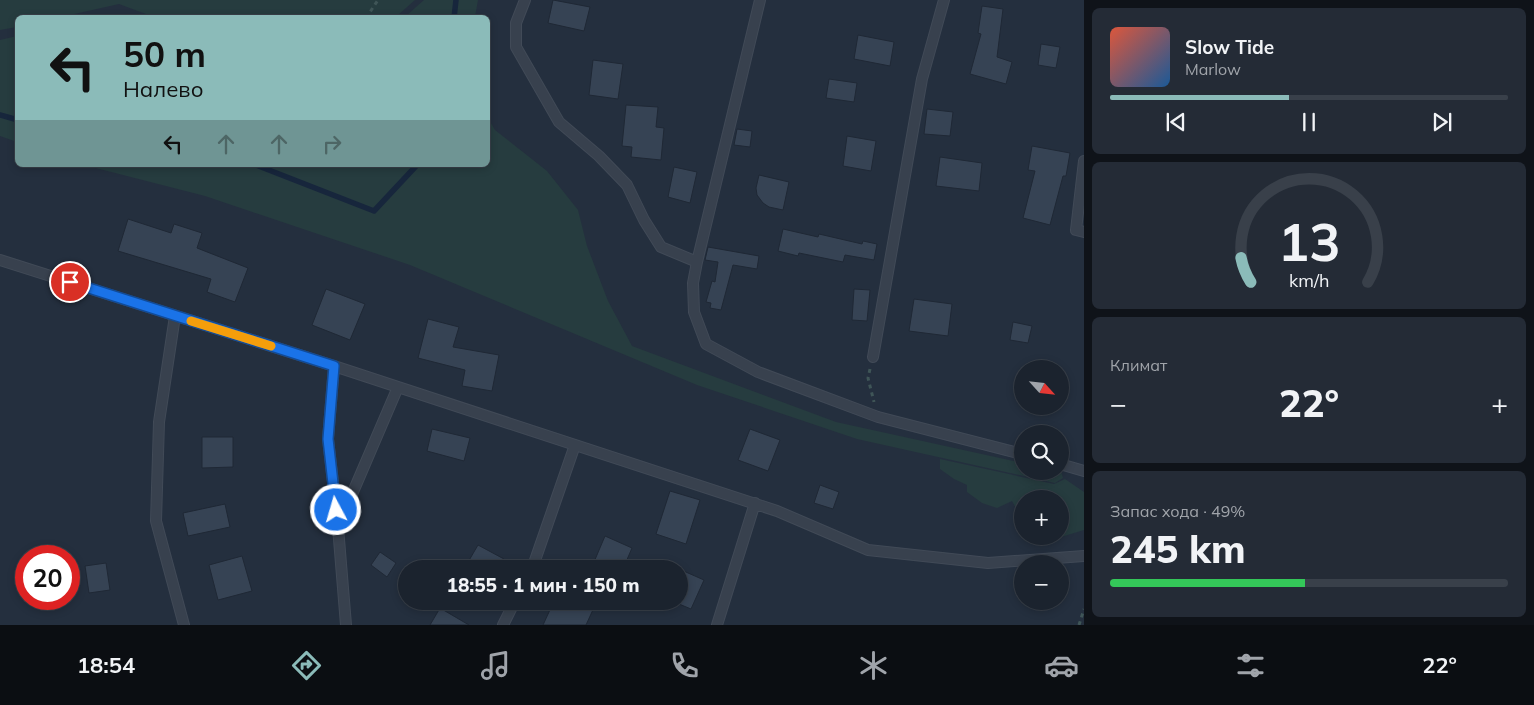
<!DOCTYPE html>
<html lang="ru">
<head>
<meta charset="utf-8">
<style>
  :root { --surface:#1b232e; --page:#242b36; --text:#f1f3f6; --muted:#a0a4aa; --line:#39404a; --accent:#8bbbb9 }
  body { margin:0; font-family:Mulish,sans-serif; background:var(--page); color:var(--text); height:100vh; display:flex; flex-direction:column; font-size:19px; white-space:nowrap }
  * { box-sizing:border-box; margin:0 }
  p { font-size:16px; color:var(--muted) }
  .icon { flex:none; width:28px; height:28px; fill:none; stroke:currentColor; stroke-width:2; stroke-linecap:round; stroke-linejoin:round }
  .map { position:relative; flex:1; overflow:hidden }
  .side { display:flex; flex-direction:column; gap:8px; padding:8px; background:#0f1319; width:450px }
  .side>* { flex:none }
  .top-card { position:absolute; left:15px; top:15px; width:475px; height:152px; border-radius:8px; box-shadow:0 2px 8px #0003,0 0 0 1px var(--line); background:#8bbbb9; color:#111; overflow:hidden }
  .needle { width:32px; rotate:117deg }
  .tools { position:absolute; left:1014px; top:360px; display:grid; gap:10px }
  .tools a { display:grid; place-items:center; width:55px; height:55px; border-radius:50%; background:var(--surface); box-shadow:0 2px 8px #0003,0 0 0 1px var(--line); font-size:25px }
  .speed { position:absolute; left:15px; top:545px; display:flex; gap:10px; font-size:25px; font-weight:700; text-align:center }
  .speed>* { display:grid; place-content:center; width:65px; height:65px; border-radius:50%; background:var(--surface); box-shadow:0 2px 8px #0003,0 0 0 1px var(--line); line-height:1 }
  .speed .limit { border:8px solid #d22; background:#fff; color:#111 }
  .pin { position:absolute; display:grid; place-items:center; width:42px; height:42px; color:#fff; margin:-21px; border:2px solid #fff; border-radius:50%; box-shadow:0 1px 5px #0007 }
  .me { position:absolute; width:55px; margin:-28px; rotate:354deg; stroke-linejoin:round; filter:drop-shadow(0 0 4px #0008) }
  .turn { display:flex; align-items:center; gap:18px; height:105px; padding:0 25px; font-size:22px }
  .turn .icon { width:65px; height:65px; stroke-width:2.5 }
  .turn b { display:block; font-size:35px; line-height:42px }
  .lanes { display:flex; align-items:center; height:48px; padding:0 25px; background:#0003; justify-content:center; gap:25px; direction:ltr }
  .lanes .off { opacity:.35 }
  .big { font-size:38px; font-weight:800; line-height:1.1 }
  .side .tile { flex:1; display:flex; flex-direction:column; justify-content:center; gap:8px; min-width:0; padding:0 18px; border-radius:8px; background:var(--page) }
  .side .dial { align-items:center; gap:0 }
  .dial svg { height:130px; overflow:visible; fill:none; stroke:var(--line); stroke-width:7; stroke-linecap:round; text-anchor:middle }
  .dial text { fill:var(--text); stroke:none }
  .song { display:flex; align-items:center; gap:15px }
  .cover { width:60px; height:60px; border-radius:8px; background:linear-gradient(135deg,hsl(10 70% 55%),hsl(210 70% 35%)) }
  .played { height:5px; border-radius:2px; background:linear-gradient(90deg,var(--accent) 45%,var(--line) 45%) }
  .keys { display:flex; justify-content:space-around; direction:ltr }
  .heat { display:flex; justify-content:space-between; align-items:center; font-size:28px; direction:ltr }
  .charge { height:8px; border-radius:4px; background:linear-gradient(90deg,#34c759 49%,var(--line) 0) }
  .trip { position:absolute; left:398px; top:560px; width:290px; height:50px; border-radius:25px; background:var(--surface); box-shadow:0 2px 8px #0003,0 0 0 1px var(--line); font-weight:800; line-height:50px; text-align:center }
  .menu { display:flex; height:80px; justify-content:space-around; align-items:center; background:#0b0e12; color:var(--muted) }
  .menu .icon { width:35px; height:35px }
  .menu .on { color:var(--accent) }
  .menu b { font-size:22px; color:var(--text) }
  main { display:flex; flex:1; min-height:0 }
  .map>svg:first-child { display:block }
</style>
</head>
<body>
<main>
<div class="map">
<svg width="1084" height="625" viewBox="0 0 1084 625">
  <rect width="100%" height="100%" fill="#242f3e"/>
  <!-- green -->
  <path fill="#263c3f" d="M0 0H415L398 15 399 18 154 17 119 4 61 17 18 18 17 27 0 30Z
    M424 0H478L475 17H408L407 15Z
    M17 36H18L17 142 0 136V40Z
    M488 118 495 130 547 171 578 210 587 246 608 301 632 346 836 422 1022 463V471H1061L1063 478 1055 483 857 439 697 385 410 265 205 196 84 165H488Z
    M940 459 1054 484 1065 479 1084 492V530L1051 540 1043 536H1060V499H1022V512L1017 510 1012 501 997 508 982 503 967 492V485L954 479 940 469Z"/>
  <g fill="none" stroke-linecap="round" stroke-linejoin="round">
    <!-- stream -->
    <path stroke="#17263c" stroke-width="5.5" d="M454 18 456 0
      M0 115 18 120
      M256 165 374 211 417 165"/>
  </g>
  <!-- building -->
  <path fill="#364354" stroke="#1f2835" d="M553 0 590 7 584 31 548 23Z
    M982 6 1003 9 997 57 1012 62 1006 84 970 74 981 34 978 33Z
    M858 35 894 42 890 66 854 59Z
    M1041 44 1060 47 1056 68 1038 65Z
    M593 60 623 64 618 99 589 95Z
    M829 79 857 83 854 102 826 98Z
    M626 105 658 107 656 127 664 128 661 160 631 157 632 147 622 146Z
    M927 109 953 112 950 136 924 134Z
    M737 129 752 131 750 147 734 145Z
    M847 136 876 141 871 171 843 166Z
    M1032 146 1070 153 1066 176H1063L1050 225 1023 218 1035 171 1028 170Z
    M940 157 982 163 979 191 936 186Z
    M674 167 697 172 690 203 668 197Z
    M759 175 789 182 783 210 769 207 763 203 757 195 756 188Z
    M128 219 171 233 174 224 202 233 197 248 248 268 235 302 207 292 211 279 118 251Z
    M783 229 818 237 819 234 862 244 863 241 877 244 874 260 845 255 843 262 799 253 798 256 778 251Z
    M708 247 759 256 757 269 733 265 721 310 710 308 711 303 706 302 712 281 715 282 718 262 705 260Z
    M326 289 365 304 350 340 312 325Z
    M854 289 870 290 867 321 852 320Z
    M914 299 952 304 948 336 909 331Z
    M428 319 459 327 453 347 499 355 492 391 462 386 465 370 418 358Z
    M1013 322 1032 326 1028 343 1010 340Z
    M432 429 470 438 464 461 427 451Z
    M750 429 780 440 768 471 738 460Z
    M202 437H233V467L202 468Z
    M820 485 839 492 833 509 814 503Z
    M670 491 700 500 686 544 656 534Z
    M225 504 230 527 188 536 183 513Z
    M605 536 632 548 623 569H591Z
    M478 545 504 559 498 569H464Z
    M380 552 396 563 387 577 371 565Z
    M242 556 252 591 218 600 209 565Z
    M106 563 110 590 89 593 85 566Z
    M679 569 704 580 691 609 679 604Z
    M554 601H597L586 625H543Z
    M440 608 469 625H430Z"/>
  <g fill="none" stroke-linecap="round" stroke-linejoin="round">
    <!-- lane casing -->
    <g stroke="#414a57" stroke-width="12">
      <path id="lane" d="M525 0 516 23V47L559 122 599 156 627 185 644 220 661 247 697 262
        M760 0 697 262 693 283 694 312 706 344 758 372 878 417 1022 454
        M1084 161 1076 230 1084 232
        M0 260 334 366
        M175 316 159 422 156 521 184 625
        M873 357 922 79 944 0
        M1060 464 1084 471
        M338 525 328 439 334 366 398 387
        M532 569 575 445
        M346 625 338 527 398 387 777 511 868 550 988 563 1084 556
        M503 625 515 601
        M717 625 755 503"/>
    </g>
    <!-- path -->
    <path stroke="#3f5557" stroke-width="3" stroke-dasharray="4 4" stroke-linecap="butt" d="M366 18 378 0
      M870 369 868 378 874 402
      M1079 625 1084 609"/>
    <!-- lane -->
    <use href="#lane" stroke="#38414e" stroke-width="10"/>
  </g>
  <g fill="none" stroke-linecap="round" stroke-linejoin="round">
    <!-- route casing -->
    <g stroke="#114b97" stroke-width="12">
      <path id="route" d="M70 282 334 366 328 439 336 510"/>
    </g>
    <!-- route -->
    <use href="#route" stroke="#1a73e8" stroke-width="9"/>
    <!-- slow -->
    <path stroke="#f59e0b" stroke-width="9" d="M191 321 271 346"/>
  </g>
</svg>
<div class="tools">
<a><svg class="needle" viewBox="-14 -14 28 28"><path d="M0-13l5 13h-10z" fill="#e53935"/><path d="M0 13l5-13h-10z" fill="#a0a4aa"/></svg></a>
<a><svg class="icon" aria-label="search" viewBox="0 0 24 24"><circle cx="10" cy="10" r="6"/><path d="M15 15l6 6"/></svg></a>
<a>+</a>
<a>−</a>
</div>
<div class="speed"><div class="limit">20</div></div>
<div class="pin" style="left:70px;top:282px;background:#d93025"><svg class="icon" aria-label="arrive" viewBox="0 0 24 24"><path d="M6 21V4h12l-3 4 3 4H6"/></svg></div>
<svg class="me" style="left:336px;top:510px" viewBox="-20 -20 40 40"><circle r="17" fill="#1a73e8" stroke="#fff" stroke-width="3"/><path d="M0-11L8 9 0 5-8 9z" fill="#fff"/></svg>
<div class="trip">18:55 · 1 мин · 150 m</div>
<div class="top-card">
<div class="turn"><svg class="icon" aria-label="left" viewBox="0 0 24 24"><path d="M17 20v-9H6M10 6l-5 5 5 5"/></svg><div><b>50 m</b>Налево</div></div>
<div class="lanes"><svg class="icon" aria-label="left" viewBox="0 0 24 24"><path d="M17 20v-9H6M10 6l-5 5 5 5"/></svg><svg class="icon off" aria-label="ahead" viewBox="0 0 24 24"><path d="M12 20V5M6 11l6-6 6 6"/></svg><svg class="icon off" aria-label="ahead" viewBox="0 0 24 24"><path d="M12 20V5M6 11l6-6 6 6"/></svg><svg class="icon off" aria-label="right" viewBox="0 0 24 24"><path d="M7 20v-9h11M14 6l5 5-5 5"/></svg></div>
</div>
</div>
<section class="side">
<div class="tile">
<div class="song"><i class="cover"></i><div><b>Slow Tide</b><p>Marlow</p></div></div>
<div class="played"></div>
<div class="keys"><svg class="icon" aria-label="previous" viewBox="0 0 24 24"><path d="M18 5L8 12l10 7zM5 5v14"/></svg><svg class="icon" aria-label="pause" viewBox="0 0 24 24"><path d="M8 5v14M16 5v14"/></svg><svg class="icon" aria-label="next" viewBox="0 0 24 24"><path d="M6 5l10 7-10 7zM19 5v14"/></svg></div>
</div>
<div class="tile dial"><svg viewBox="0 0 100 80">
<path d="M14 69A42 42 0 1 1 86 69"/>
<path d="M14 69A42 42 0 0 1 8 54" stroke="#8bbbb9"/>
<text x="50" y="56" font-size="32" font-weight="700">13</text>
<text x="50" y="72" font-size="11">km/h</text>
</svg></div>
<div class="tile"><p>Климат</p>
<div class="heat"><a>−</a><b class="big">22°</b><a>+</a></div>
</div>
<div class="tile"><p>Запас хода · 49%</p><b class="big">245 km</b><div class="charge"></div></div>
</section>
</main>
<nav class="menu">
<b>18:54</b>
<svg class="icon on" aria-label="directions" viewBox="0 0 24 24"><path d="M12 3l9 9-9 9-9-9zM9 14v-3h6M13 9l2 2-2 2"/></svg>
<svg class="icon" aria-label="music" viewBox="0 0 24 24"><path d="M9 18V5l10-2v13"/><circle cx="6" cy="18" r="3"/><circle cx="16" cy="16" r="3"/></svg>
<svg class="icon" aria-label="phone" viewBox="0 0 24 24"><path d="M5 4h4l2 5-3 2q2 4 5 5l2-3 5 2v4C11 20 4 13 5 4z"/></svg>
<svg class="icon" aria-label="climate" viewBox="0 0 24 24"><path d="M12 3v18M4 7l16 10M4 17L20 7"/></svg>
<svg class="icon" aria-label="car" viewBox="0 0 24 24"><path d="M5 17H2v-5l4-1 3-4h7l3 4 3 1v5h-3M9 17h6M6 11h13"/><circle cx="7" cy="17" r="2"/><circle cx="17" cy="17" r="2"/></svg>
<svg class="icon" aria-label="filters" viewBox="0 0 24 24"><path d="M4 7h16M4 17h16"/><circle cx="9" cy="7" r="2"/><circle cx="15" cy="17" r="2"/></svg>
<b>22°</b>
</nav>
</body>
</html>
